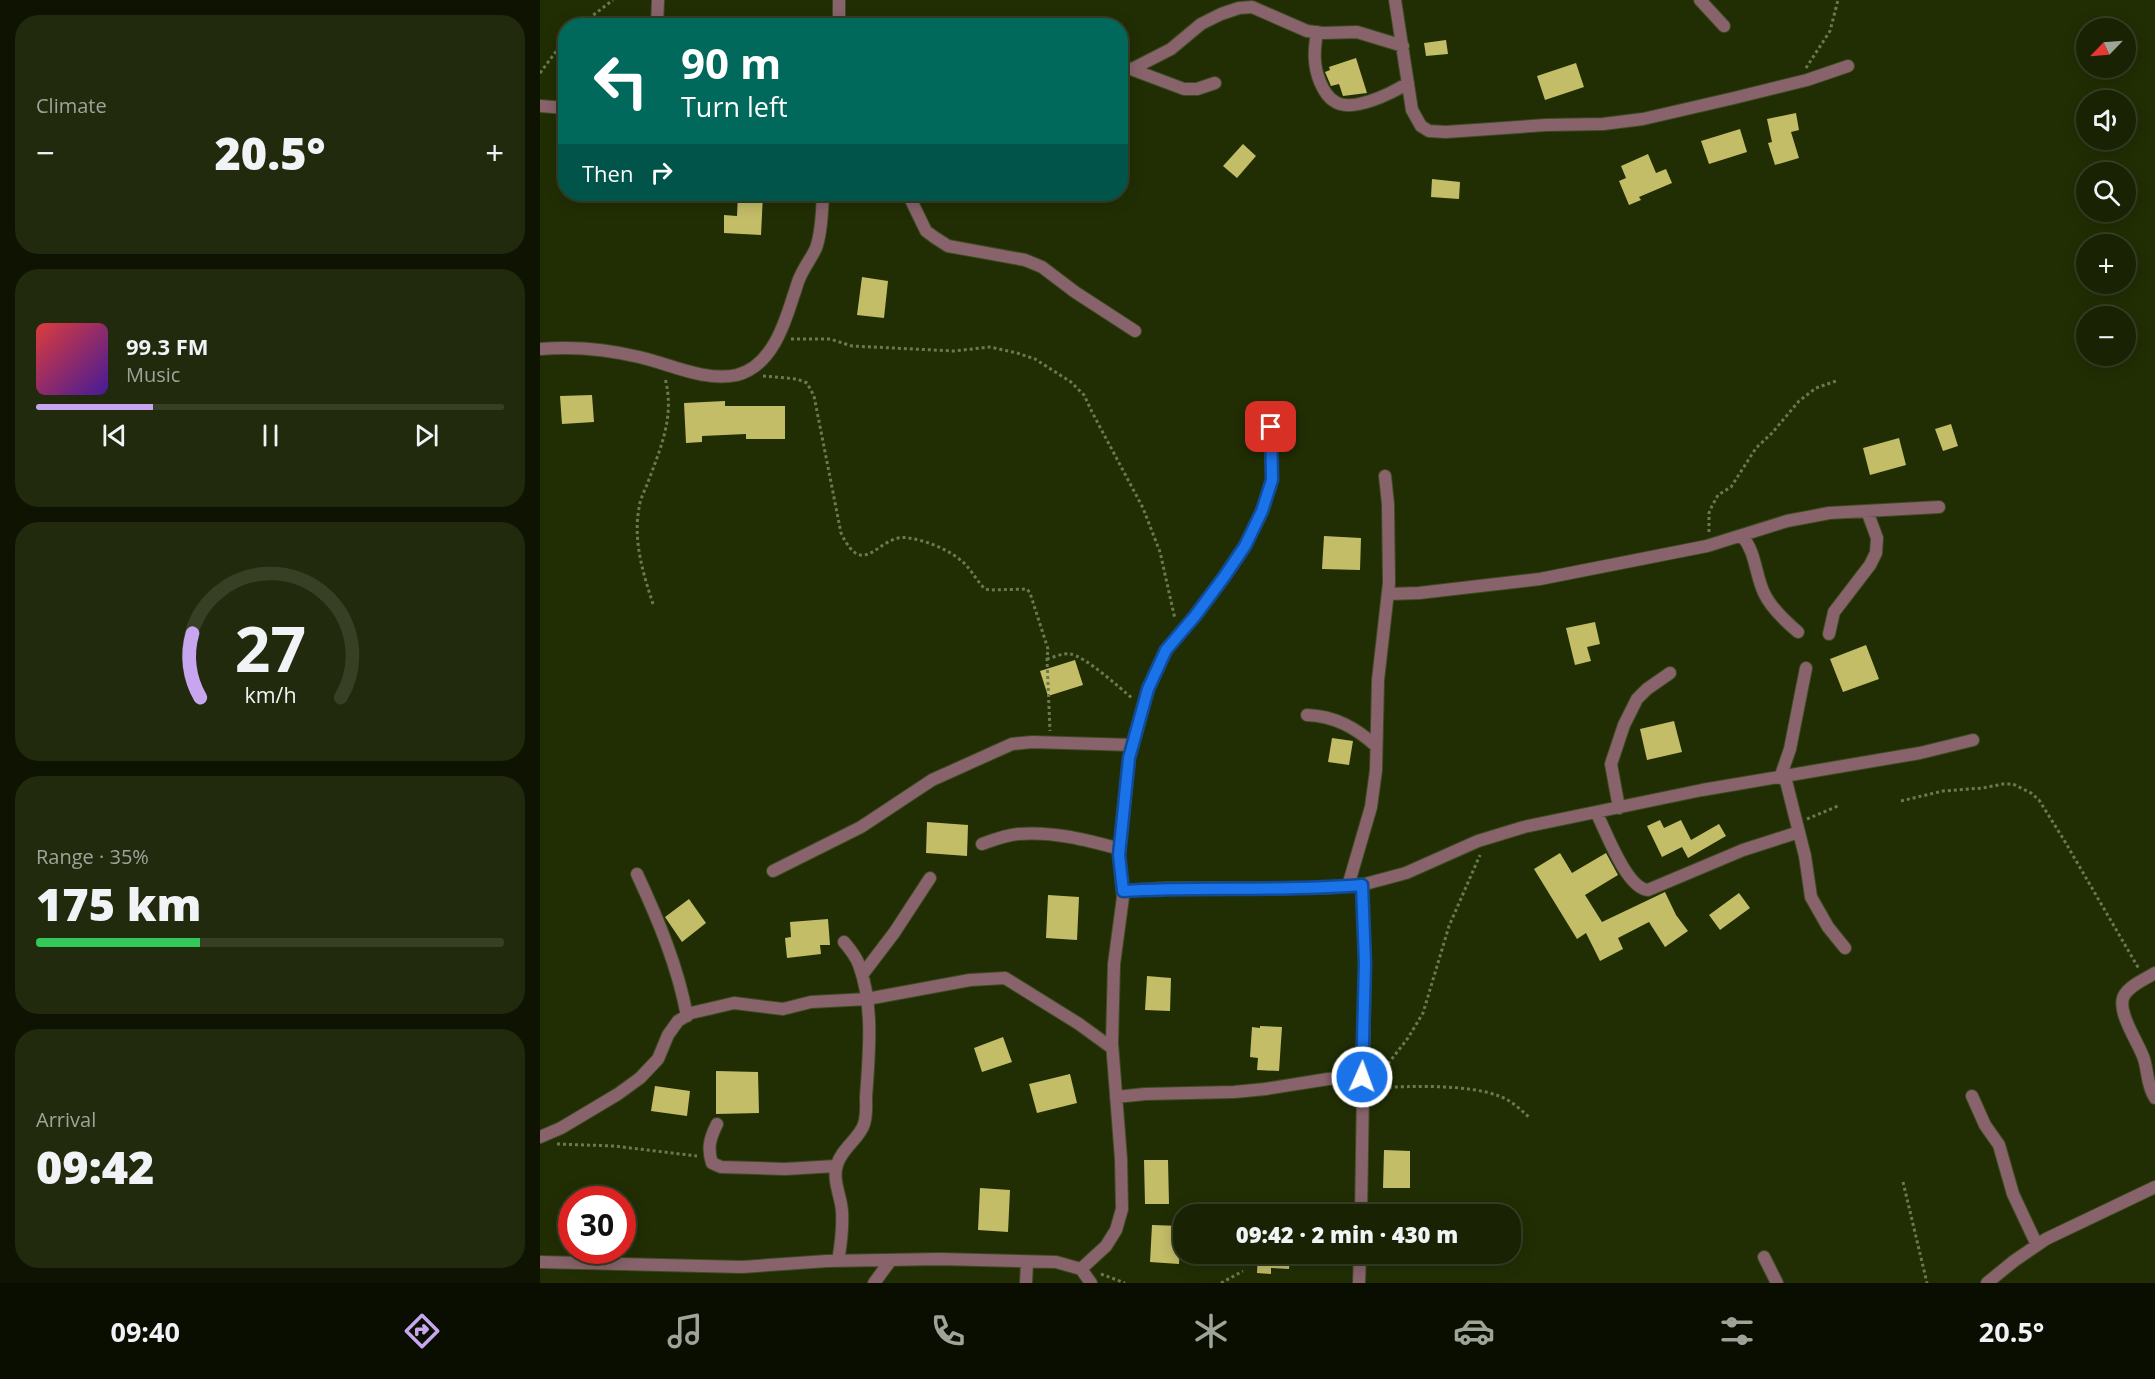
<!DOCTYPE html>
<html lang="en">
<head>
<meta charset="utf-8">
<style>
  :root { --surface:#192203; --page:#222a0d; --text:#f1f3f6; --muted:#9fa49a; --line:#373f25; --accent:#c7a6ef }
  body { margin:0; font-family:"Open Sans",sans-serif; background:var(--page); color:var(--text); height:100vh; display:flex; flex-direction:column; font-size:22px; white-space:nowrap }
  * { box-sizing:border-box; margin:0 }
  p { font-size:20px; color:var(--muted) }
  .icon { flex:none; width:33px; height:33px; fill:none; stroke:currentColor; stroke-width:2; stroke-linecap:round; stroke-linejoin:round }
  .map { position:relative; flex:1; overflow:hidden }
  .side { display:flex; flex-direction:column; gap:15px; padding:15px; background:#0e1302; width:540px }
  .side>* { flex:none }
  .guide { position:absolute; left:18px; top:18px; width:570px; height:183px; border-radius:24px; box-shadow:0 3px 15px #0003,0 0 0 2px var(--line); background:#00695c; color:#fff; overflow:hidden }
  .needle { width:39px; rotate:245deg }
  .controls { position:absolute; left:1536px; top:18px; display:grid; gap:12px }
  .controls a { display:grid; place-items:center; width:60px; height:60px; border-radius:50%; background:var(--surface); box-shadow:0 3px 15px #0003,0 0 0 2px var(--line); font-size:30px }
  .speed { position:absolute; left:18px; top:1186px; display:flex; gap:12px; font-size:30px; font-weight:700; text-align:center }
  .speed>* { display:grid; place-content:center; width:78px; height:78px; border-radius:50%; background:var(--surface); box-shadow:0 3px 15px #0003,0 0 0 2px var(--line); line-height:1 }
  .speed .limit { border:9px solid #d22; background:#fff; color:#111 }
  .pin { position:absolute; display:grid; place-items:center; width:51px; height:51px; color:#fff; margin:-26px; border-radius:12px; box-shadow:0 3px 9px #0006 }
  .me { position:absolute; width:66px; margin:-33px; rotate:2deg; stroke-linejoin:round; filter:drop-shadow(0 0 4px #0008) }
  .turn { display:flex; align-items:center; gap:21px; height:126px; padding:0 24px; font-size:27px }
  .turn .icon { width:78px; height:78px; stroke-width:2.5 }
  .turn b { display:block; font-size:42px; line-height:51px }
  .then { display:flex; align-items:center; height:57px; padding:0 24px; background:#0003; gap:12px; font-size:22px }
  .big { font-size:45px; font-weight:800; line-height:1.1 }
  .side .tile { flex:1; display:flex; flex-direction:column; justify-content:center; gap:9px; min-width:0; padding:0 21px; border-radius:24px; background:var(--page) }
  .side .dial { align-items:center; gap:0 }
  .dial svg { height:156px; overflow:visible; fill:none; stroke:var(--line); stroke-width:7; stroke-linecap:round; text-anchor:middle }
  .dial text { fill:var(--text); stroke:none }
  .song { display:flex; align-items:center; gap:18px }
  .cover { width:72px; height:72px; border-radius:9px; background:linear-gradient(135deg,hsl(0 70% 55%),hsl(260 70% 35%)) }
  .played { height:6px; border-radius:3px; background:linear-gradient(90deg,var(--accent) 25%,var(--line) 25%) }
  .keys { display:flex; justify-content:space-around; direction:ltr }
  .heat { display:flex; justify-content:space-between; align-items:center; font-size:33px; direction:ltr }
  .charge { height:9px; border-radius:4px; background:linear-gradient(90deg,#34c759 35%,var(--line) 0) }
  .trip { position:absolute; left:633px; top:1204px; width:348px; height:60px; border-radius:24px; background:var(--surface); box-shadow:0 3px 15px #0003,0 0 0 2px var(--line); font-weight:800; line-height:60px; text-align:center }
  .tab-bar { display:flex; height:96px; justify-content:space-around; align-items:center; background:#0a0e01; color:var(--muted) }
  .tab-bar .icon { width:42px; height:42px }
  .tab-bar .current { color:var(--accent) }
  .tab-bar b { font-size:27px; color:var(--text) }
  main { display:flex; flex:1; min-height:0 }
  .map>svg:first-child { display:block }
</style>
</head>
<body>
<main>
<section class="side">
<div class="tile"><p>Climate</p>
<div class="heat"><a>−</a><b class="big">20.5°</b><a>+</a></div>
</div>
<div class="tile">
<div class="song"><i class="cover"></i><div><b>99.3 FM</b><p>Music</p></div></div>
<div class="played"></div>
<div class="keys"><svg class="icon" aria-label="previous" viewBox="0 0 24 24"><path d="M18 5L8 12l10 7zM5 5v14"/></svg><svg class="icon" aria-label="pause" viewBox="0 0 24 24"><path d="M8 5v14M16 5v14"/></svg><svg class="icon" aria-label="next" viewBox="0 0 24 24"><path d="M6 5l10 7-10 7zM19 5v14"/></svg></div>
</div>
<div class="tile dial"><svg viewBox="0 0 100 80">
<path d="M14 69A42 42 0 1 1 86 69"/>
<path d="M14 69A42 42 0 0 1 10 36" stroke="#c7a6ef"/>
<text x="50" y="56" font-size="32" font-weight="700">27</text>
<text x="50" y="72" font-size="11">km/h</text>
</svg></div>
<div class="tile"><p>Range · 35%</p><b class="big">175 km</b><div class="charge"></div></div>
<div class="tile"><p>Arrival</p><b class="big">09:42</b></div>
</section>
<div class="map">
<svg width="1615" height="1283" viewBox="0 0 1615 1283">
  <rect width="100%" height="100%" fill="#212e04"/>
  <!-- building -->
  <path fill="#c3bd68" d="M906 40 908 54 886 56 884 43Z
    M816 58 827 93 803 96 799 84 791 86 785 72 790 70 789 67Z
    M1036 63 1044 87 1005 100 997 76Z
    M1256 113 1259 130 1251 132 1259 158 1235 165 1228 143 1232 142 1227 119Z
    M1200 129 1207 152 1169 164 1161 141Z
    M703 144 716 156 697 178 683 166Z
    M1108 154 1116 173 1126 169 1132 183 1099 197 1101 200 1089 205 1079 181 1086 178 1081 166Z
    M892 179 920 182 919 199 891 197Z
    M198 194H223L221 235 184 233V215L197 216Z
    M322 277 348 281 344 318 317 315Z
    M52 395 54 422 22 424 20 396Z
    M185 401V406H245V439H206V434L162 436V442L146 443 144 403Z
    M1411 424 1418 446 1403 451 1395 429Z
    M1359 438 1366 465 1330 475 1323 448Z
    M784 536 821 538 820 570 782 569Z
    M1055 622 1060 644 1047 647 1051 661 1035 665 1026 628Z
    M1326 645 1339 679 1303 692 1290 659Z
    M535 660 543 685 508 696 500 671Z
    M1134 721 1142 752 1107 760 1100 729Z
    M792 738 813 741 809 765 788 762Z
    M1120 820 1124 828 1141 820 1151 840 1179 824 1186 836 1148 858 1142 847 1122 857 1107 826Z
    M387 822 428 825 427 856 386 853Z
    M1020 853 1032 873 1066 853 1078 875 1045 895 1062 922 1125 892 1136 915 1148 931 1125 947 1109 922 1078 938 1083 949 1060 961 1046 933 1037 939 994 869Z
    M1199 893 1210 908 1180 930 1169 915Z
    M508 895 539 897 537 940 506 938Z
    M149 899 166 923 142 942 125 917Z
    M288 919 290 945H280L281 954 247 958 245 938 251 937 250 922Z
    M607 976 631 978 630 1011 605 1010Z
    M720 1026 742 1027 739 1071 717 1070 718 1058 710 1057 712 1027 720 1028Z
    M463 1037 472 1062 442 1072 434 1048Z
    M176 1071 218 1072 219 1113 176 1114Z
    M530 1074 537 1103 497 1113 489 1084Z
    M115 1086 150 1091 147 1116 111 1111Z
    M844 1150 870 1151V1188H843Z
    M604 1160H628L629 1204H605Z
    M440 1188 470 1190 468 1232 438 1230Z
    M612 1225 641 1226 639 1264 610 1262Z
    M718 1254H750L749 1269 731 1268V1274L717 1273Z"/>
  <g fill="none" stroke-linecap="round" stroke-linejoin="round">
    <!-- minor casing -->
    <g stroke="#3e4b22" stroke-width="14">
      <path id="minor" d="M855 0 872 110 881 126 889 131 906 132 1006 125 1063 124 1103 119 1194 98 1267 80 1308 66
        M1160 0 1184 26
        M117 26 118 0
        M299 26V0
        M777 32C774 50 773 65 780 82 783 89 787 97 794 101 811 114 852 93 868 83
        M580 65 644 89H657L675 83
        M592 69 631 49 661 24 681 14 699 8 712 7 767 31 783 33 817 32 863 46
        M0 106 26 108
        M368 194 386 231 394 237 408 246 485 260 502 267 535 292 595 331
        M0 349C34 346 66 349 99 357 130 364 165 382 197 375 231 366 244 326 253 297 256 290 257 282 261 275 265 266 272 257 276 248 282 232 282 210 283 194
        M1202 536C1216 552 1215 574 1224 593 1231 608 1245 621 1258 632
        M848 594 879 593 1000 579 1167 546 1247 521 1289 513 1399 507
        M1289 634 1294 612 1330 565 1336 553 1337 538 1327 511
        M767 715C795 716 816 728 836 746
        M1245 777 1265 856 1271 897 1288 927 1305 948
        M1240 778 1250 749 1266 668
        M1079 808 1071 764 1084 725 1097 699 1107 689 1130 673
        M1056 812C1066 831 1086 888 1108 890L1203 850 1259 832
        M442 844C453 840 466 835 478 834 513 831 547 840 580 849
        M233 871 321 827 392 780 472 744 492 742 593 745
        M97 874C118 919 138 967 147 1016
        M808 886 831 807 836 770 838 680 849 583 848 504 845 476
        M583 891 626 888H782L825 884 866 873 938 841 984 827 1162 790 1380 753 1433 740
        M1615 973C1605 979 1591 985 1585 994 1574 1009 1599 1043 1604 1059 1608 1072 1607 1086 1615 1098
        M322 975 354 933 390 878
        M1432 1096 1445 1125 1459 1145 1473 1194 1497 1245
        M576 1097 605 1094 694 1092 725 1089 788 1079 822 1077
        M177 1124C170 1138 167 1148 172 1163L181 1167 245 1169 296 1166
        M0 1137 21 1128 78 1094 100 1078 118 1059 128 1035 138 1021 151 1013 194 1003 243 1009 271 1002 327 999 430 980 465 978 539 1024 572 1048
        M821 1215 825 963 822 885
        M1224 1257 1237 1283
        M298 1261C301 1244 303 1227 302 1211 301 1196 292 1180 297 1165 301 1149 320 1138 324 1124 327 1115 326 1106 326 1097 329 1055 334 1005 319 965 316 956 310 949 304 942
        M0 1262 202 1267 287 1261 400 1259 516 1262 541 1269 551 1283
        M541 1269 566 1246 576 1230 582 1209 581 1159 572 1043 574 964 583 897 579 855 589 758 608 689 626 650 655 616 684 577 705 546 722 511 732 480 731 427
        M334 1283 351 1260
        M486 1283 487 1262
        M819 1283 820 1254
        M1447 1283 1474 1261 1506 1239 1615 1187"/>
    </g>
    <!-- path -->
    <path stroke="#6b7951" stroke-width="3" stroke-dasharray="3 3" stroke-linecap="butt" d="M39 26 73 0
      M1266 68 1290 31 1298 0
      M0 73 26 38
      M251 339H290L312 346 414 351 450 347 477 353 495 359 531 382 544 395 552 412 603 508 620 552 635 619
      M223 376 257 379 267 383 274 396 301 533C325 583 338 532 369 538 388 541 410 550 424 563 432 571 437 581 445 589L450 590 487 589 490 593 508 649 507 659 510 731
      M1169 532V513L1172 506 1178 495 1191 487 1216 448 1232 433 1259 401 1276 388 1296 381
      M113 604C103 573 93 541 99 508 100 499 105 490 108 482 121 447 135 416 125 378
      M507 659C514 657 523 653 530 654 545 656 580 688 593 699
      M1361 801 1403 791 1443 788 1463 784H1473L1491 793 1499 800 1524 840 1599 969
      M1267 819 1298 806
      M837 1078 868 1038 883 1013 909 926 940 855
      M837 1088C870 1086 928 1084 959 1096 971 1100 981 1110 990 1118
      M17 1144 74 1146 157 1156
      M1363 1182 1387 1283
      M561 1274 585 1283
      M681 1283 703 1271"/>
    <!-- minor -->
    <use href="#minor" stroke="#88636b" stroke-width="12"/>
  </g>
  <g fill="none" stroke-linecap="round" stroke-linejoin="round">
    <!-- route casing -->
    <g stroke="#114b97" stroke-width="15">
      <path id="route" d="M731 427 732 480 722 511 705 546 684 577 655 616 626 650 608 689 589 758 579 855 583 891C662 886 742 892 822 885L825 963 822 1077"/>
    </g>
    <!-- route -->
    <use href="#route" stroke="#1a73e8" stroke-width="10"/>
  </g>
</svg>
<div class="controls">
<a><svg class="needle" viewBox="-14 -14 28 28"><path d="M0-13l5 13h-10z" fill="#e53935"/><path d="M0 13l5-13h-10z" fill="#9fa49a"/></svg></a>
<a><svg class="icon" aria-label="sound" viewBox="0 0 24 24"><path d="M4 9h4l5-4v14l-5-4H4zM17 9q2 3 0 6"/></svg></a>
<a><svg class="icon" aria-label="search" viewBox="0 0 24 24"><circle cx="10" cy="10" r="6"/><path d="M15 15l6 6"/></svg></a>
<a>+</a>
<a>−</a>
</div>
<div class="speed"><div class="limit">30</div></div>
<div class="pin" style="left:731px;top:427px;background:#d93025"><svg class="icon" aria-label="arrive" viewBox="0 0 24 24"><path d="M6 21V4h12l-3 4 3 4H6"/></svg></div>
<svg class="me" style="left:822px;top:1077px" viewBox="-20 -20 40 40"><circle r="17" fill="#1a73e8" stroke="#fff" stroke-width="3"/><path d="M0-11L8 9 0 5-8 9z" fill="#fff"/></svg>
<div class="trip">09:42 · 2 min · 430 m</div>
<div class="guide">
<div class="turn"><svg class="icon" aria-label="left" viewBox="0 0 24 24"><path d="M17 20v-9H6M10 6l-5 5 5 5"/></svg><div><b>90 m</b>Turn left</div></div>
<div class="then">Then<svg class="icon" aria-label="right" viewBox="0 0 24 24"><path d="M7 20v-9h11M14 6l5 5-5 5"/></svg></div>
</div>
</div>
</main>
<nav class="tab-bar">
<b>09:40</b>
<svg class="icon current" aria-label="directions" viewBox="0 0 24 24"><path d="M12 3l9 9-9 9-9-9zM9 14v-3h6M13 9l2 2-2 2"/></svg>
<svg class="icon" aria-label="music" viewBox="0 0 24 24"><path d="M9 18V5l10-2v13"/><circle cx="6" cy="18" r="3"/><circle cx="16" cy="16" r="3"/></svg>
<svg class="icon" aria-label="phone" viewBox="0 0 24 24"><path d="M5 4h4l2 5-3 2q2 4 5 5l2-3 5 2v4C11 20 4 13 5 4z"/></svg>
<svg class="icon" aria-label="climate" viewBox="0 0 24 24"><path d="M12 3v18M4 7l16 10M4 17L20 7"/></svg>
<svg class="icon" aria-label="car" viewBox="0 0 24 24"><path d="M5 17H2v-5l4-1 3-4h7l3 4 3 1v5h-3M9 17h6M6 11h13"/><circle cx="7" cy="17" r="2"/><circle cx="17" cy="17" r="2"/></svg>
<svg class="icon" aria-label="filters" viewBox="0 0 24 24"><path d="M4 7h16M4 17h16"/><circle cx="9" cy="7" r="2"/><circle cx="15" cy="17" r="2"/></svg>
<b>20.5°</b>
</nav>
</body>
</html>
